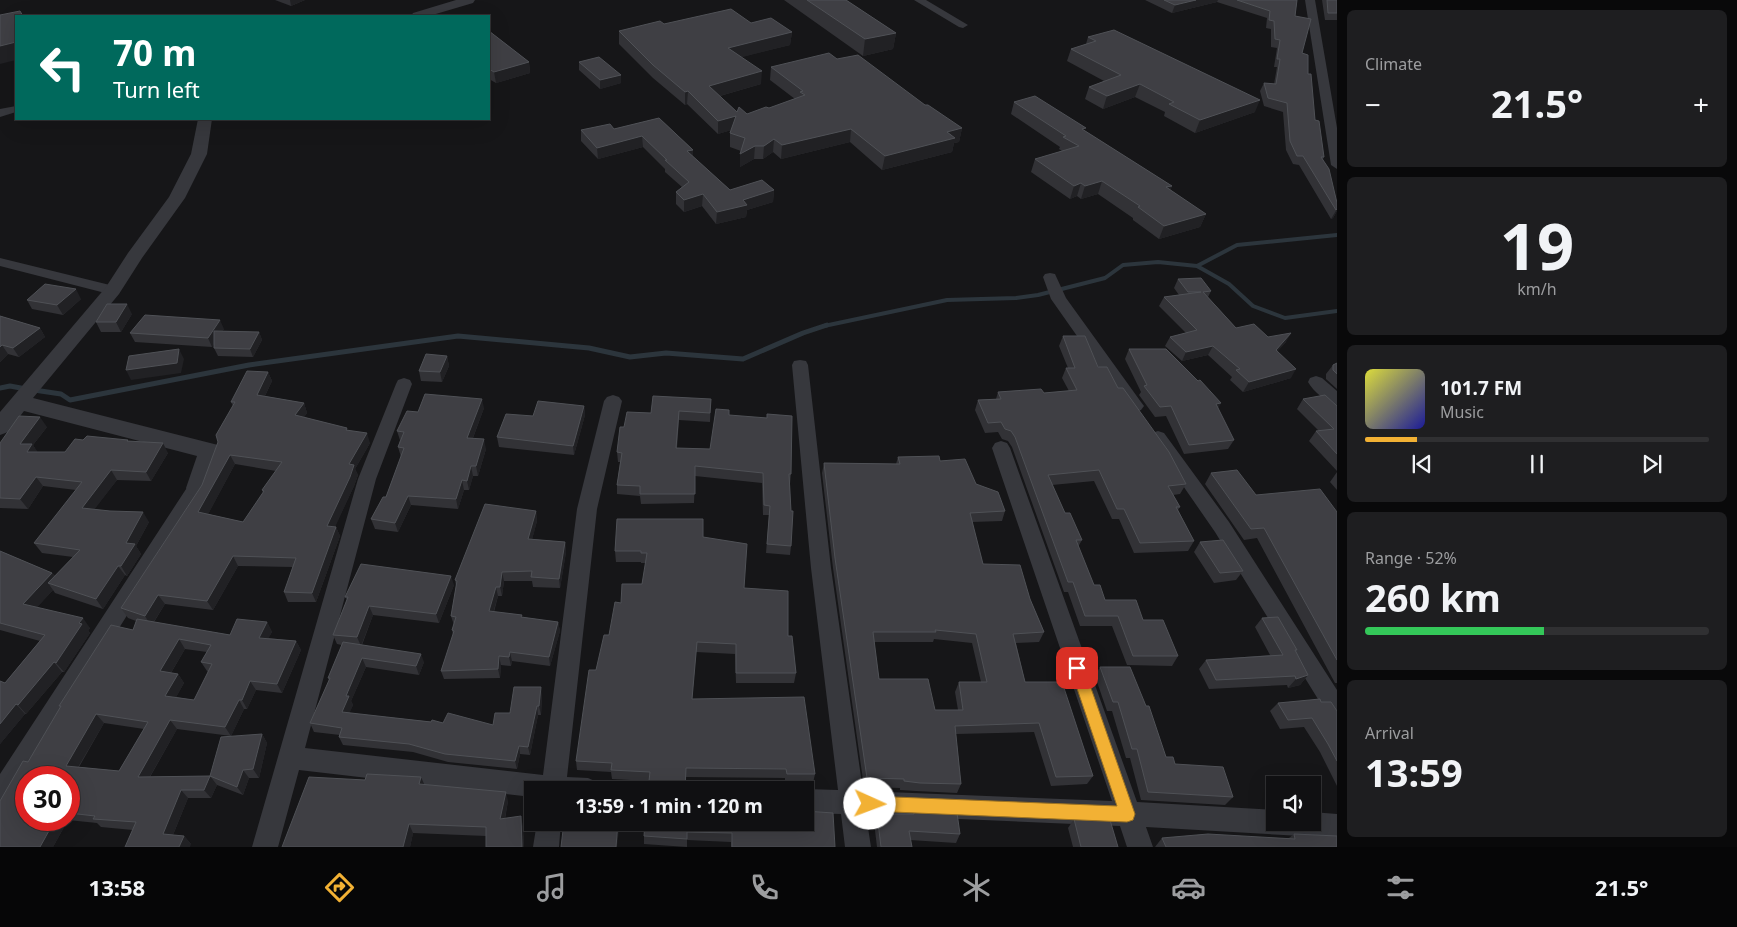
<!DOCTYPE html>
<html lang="en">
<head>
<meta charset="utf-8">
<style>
  :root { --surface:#101012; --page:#1e1e20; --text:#f1f3f6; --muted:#9c9d9f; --line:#303032; --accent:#f2b134 }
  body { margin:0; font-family:"Noto Sans",sans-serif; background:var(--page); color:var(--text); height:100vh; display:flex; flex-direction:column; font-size:19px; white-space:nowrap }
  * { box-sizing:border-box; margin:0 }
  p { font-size:16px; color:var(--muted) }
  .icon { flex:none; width:28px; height:28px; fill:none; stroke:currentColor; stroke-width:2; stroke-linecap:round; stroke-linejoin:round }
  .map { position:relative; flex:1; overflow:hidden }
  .details { display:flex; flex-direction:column; gap:10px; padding:10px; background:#09090a; width:400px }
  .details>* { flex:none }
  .banner { position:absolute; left:15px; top:15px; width:475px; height:105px; border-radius:0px; box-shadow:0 5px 20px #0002,0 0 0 1px var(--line); background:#00695c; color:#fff; overflow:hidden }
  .buttons { position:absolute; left:1266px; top:776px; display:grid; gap:10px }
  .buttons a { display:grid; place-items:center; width:55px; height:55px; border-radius:0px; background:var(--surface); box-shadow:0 5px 20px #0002,0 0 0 1px var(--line); font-size:25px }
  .speed { position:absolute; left:15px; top:766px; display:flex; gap:10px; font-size:25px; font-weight:700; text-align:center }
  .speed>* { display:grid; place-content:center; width:65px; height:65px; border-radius:50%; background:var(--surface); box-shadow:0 5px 20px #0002,0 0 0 1px var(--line); line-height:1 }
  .speed .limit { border:8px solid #d22; background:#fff; color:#111 }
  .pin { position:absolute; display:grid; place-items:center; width:42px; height:42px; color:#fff; margin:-21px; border-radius:10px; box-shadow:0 2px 8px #0006 }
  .me { position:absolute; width:55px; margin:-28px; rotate:92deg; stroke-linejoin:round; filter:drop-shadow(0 0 4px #0008) }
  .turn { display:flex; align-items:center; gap:18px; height:105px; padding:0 15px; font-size:22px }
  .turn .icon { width:65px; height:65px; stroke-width:2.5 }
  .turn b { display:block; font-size:35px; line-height:42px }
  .big { font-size:38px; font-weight:700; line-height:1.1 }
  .details .widget { flex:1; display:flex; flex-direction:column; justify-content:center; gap:8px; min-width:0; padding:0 18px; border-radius:8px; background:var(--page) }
  .details .dial { align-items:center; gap:0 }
  .dial b { font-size:65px; line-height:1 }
  .song { display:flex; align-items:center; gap:15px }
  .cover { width:60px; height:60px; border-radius:8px; background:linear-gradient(135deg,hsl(60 70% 55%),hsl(240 70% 35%)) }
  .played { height:5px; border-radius:2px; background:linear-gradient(90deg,var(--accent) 15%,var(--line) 15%) }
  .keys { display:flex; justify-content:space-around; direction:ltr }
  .heat { display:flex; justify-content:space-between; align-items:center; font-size:28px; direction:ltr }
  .charge { height:8px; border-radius:4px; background:linear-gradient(90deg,#34c759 52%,var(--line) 0) }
  .trip { position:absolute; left:524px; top:781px; width:290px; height:50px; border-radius:0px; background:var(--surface); box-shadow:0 5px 20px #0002,0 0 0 1px var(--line); font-weight:700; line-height:50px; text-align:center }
  .menu { display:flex; height:80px; justify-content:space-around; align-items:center; background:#060607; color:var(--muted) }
  .menu .icon { width:35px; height:35px }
  .menu .current { color:var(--accent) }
  .menu b { font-size:22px; color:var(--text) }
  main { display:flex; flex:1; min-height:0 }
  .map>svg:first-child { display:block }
</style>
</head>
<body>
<main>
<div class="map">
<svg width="1337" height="847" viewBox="0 0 1337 847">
  <rect width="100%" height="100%" fill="#161618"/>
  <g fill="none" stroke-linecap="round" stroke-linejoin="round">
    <!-- stream-far1 -->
    <path stroke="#2c353c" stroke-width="4" d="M1197 266 1237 245 1337 235
      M824 326 947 300 1016 298 1038 295 1105 278 1123 265 1158 262 1197 266 1229 284 1253 306 1285 318 1337 311"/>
    <!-- stream -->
    <path stroke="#2c353c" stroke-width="5" d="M0 388 10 386 26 389
      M34 390 61 394 70 400 249 365 458 336 589 348 630 357 666 353 743 359 803 333 827 325"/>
    <!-- minor -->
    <path fill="#37383d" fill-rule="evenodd" d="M914 0H926L968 25 963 28 959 27Z
      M1305 0H1315L1337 128V169L1331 165Z
      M16 106V112L0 117V109Z
      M0 258 118 287 121 290 118 293 113 295 0 266Z
      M1050 273 1055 274 1066 298 1141 402 1144 406 1141 410 1135 412 1129 410 1051 299 1043 277 1045 274Z
      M800 360 806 361 808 365 831 568 863 791 1112 801 992 448 995 443 1001 441 1007 443 1010 448 1137 802 1275 810V822H1312V812L1337 814V838L1146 827 1153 847H1127L1120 826 866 815 871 847H845L841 814 805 813V790H803L805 789 838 790 811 568 792 365 794 361Z
      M1316 376 1322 378 1337 391V406C1327 403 1313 391 1308 382L1310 378Z
      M404 378 410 380 412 384 376 479 305 748 543 775 577 509 604 401 607 397 613 395 619 397 622 401 597 509 567 777 588 778 597 782 600 790H532V797L299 770 278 847H252L358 479 396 384 398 380Z
      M1158 431 1164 433 1229 522 1337 690V720L1329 717 1215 532 1152 441 1149 437 1152 433Z
      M197 481 204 483 206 488 204 493 9 803 0 807V774L190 483Z
      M537 822H561L559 847H533Z"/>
    <!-- tertiary -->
    <path fill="#37383d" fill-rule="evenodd" d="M456 0H475L473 3 429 16H411L413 13Z
      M198 119H212L207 154 185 198 142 258 119 294 33 398 218 445 221 451 205 494 197 497 189 494 186 488 197 456 24 411 8 432 0 435V412L106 287 128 253 169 197 191 154Z"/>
  </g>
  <!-- wall -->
  <path fill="#323236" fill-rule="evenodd" d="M275 0H305L291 6Z
    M784 0H846L896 33 893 49 863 56Z
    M1145 0H1297L1295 16 1302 53 1308 74 1315 120 1324 157 1323 159 1337 211 1333 218 1331 219 1299 165 1293 164 1286 150 1283 112 1264 106 1260 91 1264 83 1274 84 1277 67H1274L1277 48 1271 47V29L1266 28 1267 18 1217 2 1172 13Z
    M1322 0H1337V20H1325Z
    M751 23 792 32 790 45 741 57 761 84 720 96 737 112 747 114 769 108 795 99 770 80 771 67 837 59 925 105 962 128 959 142 954 143 952 152 882 170 850 142 781 159 773 152 763 159H754L740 167 741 151 730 147V133L731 130 718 134 687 104 685 105 653 78 619 44V31L664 24Z
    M489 31 529 62 530 73 496 83 489 79Z
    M1088 37 1255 112 1195 133 1164 116 1165 112 1135 97 1103 109 1085 99 1089 87 1104 81 1067 61 1071 49 1086 44Z
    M579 62 621 75V83L600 89 579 70Z
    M1014 102 1085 131 1172 186 1170 190 1206 214 1200 227 1159 239 1133 220V218L1098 194 1081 199 1077 196 1070 199 1031 172 1035 159 1062 151 1059 149 1060 147 1011 114Z
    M659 118 693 150V157L730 190H774L773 202 747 210 746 217 716 224 702 206 684 212 676 204V192L682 187 665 172V169L643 147 598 159 581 141V130L614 129Z
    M1178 279 1211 291 1208 297 1236 328 1268 337 1286 342 1277 351 1291 378 1243 392 1230 380 1232 377 1208 355 1182 361 1165 346 1170 337 1186 333 1159 306 1164 297 1179 295 1174 288Z
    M81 299 63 315 32 309 27 300Z
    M132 314 121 332H101L96 322Z
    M0 316 40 328 45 337 19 357 8 354 0 362Z
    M224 329 222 331 259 332 262 340 253 357 218 356 214 348V343L212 347 135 342 130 333Z
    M1063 336 1098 367 1118 388 1186 484 1180 494 1173 495 1180 507 1178 510 1194 541 1188 551 1134 553 1119 519H1112L1094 481 1052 485 1065 513 1082 540 1078 547 1094 585 1105 600 1143 620 1178 656 1172 666 1127 665 1112 626H1080L1068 592H1064L1012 447 1008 441 1002 439 998 432 985 433 975 410 978 400 996 399 998 392 1044 393 1069 391 1062 378 1066 368H1068L1059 346Z
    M1129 349 1218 409 1234 440 1228 449 1184 454 1166 416 1155 417 1139 395 1141 392 1125 359Z
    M447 356 449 366 442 382 421 381 419 371Z
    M1337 363V389L1326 379V374L1333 365Z
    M268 372 272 381 265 396 304 403 307 413 304 417 348 430 370 443 355 469 358 475 354 486 335 526 336 527 340 536 316 602H288L284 592 293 567 238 566 213 610 165 604 154 622 230 635 267 622 272 632 268 638 296 641 301 650 282 693 256 690 247 709H244L231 736 177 729 150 777 210 776 262 734 267 743 259 778H249L243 795 217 785 211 798H188L173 835 184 836 191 844 133 830 101 827 97 823 68 820 53 847H0L28 762 61 708 59 706 133 630 136 621 128 618 121 608 202 485 233 406 231 402ZM235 464 276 471 262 490 263 493 243 522 208 514ZM185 649 207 652 201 662 207 671 208 672 194 700 176 697 184 683 178 674 171 673ZM104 723 144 729 119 771 79 767ZM69 778V820H26Z
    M711 399 710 422 679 420 677 448 710 449 729 415 791 474 790 484 791 546 790 555 766 553 769 515H763L762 483 695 476 694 503 641 504 640 496 617 494V485L620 462H618L617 452 624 427 651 413Z
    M1303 399 1337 406V471L1309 441 1316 431H1319L1297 409Z
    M584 406 585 415 574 455 499 447 497 437 533 416Z
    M484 408 473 438 486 449 478 476H473L469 490H464L458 509 411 505 398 532 375 529 371 519 386 497 401 457 398 447 400 440 397 431 418 412Z
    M47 427 33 445 37 452H65L83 440 129 441 168 453 151 481 117 480 94 509 149 522 136 546 141 554 127 576 125 575 103 609 55 593 53 590 37 607 90 628 88 631 90 633 64 672H62L26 714H25L0 744V681L5 683 40 641 0 630V551L52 573 55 576 73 557 42 553 34 543 76 490 43 486 28 509 0 508V443Z
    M898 457 940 461 976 484 1005 511 1002 521 972 522 983 564 1030 599 1044 632 1039 642 1016 643 1025 682 1093 776 1087 784 1051 786 1034 732 956 734 961 784 957 793 916 791 900 790V788L864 787 833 568 822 473 824 463 896 464ZM934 639 972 643 981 682H959L955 692 958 710H935L879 679 874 642H933Z
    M1337 472V490L1330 482Z
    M1211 473 1256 495 1337 512V683H1335L1257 538 1244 540 1205 484Z
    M536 511 537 521 532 539 565 542 566 552 560 588 533 587 532 581H504L502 596H498L494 612 522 617 558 622 560 631 550 666 512 661 511 666 501 665 500 678 444 679 441 671 453 635 452 630 454 625 451 616 456 586 455 580Z
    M703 537 744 588 788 636 796 673 794 683H736L735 654 696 652 692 699 815 774 813 783 785 784V778L686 777 649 781 612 779 611 772 577 770 576 761 596 670 621 603 642 584 646 563H641V562H616L615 551Z
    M1200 542 1243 571 1236 580 1214 583 1194 552Z
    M454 585 439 623 373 615 362 645 424 662 419 675 366 667 351 701 353 705 349 713 443 723 493 725 510 713 542 695 541 715H538L530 755 520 754 517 769 448 762 413 752 343 745 339 737 340 735 314 732 310 723 329 680 328 678 342 645 337 644 333 635 347 600 345 597Z
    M1262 618 1297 650 1295 651 1308 675 1300 685 1288 688 1287 685 1209 689 1199 669 1206 660 1270 655 1255 627Z
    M1100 667 1166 757 1175 764 1233 797 1225 805 1141 800 1130 758H1126L1112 711H1107L1095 676Z
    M1321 702 1337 711V786L1320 752 1304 727 1280 729 1270 711 1278 703Z
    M424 785 508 801 505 819 523 826 524 847H486V836L413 833 410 847H282Z
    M914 811 960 834 956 843 910 840 912 847H877L874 822 877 814H912Z
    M1074 819 1118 847H1073L1068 828Z
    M645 822H805L835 847H731V842L687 840V847L644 844V836Z
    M1294 834 1337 847H1155L1162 838H1289Z"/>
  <!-- shaded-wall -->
  <path fill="#212124" d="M290 0H305L291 6Z
    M1196 0H1218L1217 2 1172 13 1175 5Z
    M792 32 790 45 727 61 728 48Z
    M896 33 893 49 863 56 865 39Z
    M16 42V60L0 64V46Z
    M529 62 530 73 496 83 494 72Z
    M762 71 761 84 709 99V86Z
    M621 75V83L600 89V80Z
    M1140 84 1135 97 1103 109 1107 96Z
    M688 91 687 104 685 105V92Z
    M1260 100 1255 112 1195 133 1200 120Z
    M736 116 735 129 718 134V121Z
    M962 128 959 142 954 143 952 152 882 170 885 156 947 132Z
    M851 129 850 142 781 159 782 145Z
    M642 136 643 147 598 159 597 148Z
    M774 139 773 152 763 159 764 146Z
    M755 146 754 159 740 167V154Z
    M693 150V161L687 151Z
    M1102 181 1098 194 1081 199 1085 186Z
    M1081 183 1077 196 1070 199 1074 186Z
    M1172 186 1167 198 1166 187Z
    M774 190 773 202 747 210 746 217 716 224 717 212 743 200Z
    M703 194 702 206 684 212V200Z
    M1337 209V211L1333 218 1331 219Z
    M1206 214 1200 227 1159 239 1164 226Z
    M76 289 81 299 63 315 57 305Z
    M127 304 132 314 121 332 116 322Z
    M220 320 224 329 212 347 208 338Z
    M40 328 45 337 19 357 13 348Z
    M259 332 262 340 253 357 250 349Z
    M1291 333 1286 342 1271 359 1276 350Z
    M2 345 8 354 0 362V347Z
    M1213 346 1208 355 1182 361 1186 352Z
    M179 349 184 359 181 373 131 380 126 370Z
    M447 356 449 366 442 382 440 372Z
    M1296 369 1291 378 1243 392 1249 382Z
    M268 372 272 381 261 404 257 395Z
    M482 399 484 408 469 448 467 438Z
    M304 403 307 413 298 425 295 415Z
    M1221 403 1216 413V404Z
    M584 406 585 415 574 455 573 446Z
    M40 417 47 427 33 445 39 454 34 462 20 444Z
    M367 433 370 443 355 469 358 475 354 486 331 536 327 526 349 464Z
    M484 439 486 449 478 476 476 466Z
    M163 443 168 453 151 481 146 472Z
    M230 455 235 464 204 522 198 512Z
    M471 466 473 476 469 490 467 481Z
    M111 470 117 480 88 518 82 508Z
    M36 477 43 486 28 509 20 499Z
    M462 480 464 490 458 509 456 499Z
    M408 496 411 505 398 532 395 523Z
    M536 511 537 521 530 548 528 539Z
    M143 512 149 522 136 546 141 554 127 576 121 566 126 543Z
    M336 527 340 536 316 602 312 593Z
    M565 542 566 552 560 588 559 579Z
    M233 556 238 566 213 610 207 601Z
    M118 566 125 575 103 609 96 599Z
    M502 572 504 581 502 596 500 587Z
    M52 573 59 582 48 583 53 590 31 614 23 604Z
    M451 576 454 585 439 623 436 614Z
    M496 587 498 596 491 620 489 611Z
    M158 595 165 604 151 626 145 616Z
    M369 606 373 615 361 646 357 637Z
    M83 618 90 628 88 631 90 633 64 672 56 663Z
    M267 622 272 632 264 647 259 638Z
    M558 622 560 631 550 666 549 657Z
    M179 639 185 649 166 681 160 671Z
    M296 641 301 650 282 693 277 684Z
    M510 652 512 661 511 666 509 657Z
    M421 654 424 662 419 675 416 666Z
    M499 656 501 665 500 678 498 669Z
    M362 658 366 667 351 701 353 705 346 721 342 712 346 696Z
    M54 662 62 672 26 714 18 705Z
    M178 674 184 683 172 705 165 696Z
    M1308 675 1300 685 1288 688 1296 679Z
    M250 681 256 690 247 709 242 700Z
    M541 687 542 695 541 715 539 706Z
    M239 700 244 709 231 736 225 727Z
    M16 704 25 714 0 744V724Z
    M537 706 538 715 530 755 528 747Z
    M96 714 104 723 74 774 66 766Z
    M170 720 177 729 145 785 138 777Z
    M262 734 267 743 259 778 253 769Z
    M519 746 520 754 517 769 515 761Z
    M243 770 249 778 243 795 237 787Z
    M210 776 217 785 211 798 204 790Z
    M421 777 425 786 419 784Z
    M181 790 188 798 170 842 163 834Z
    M506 792 508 801 503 828 500 819Z
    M521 816 523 826 524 847H522Z
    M55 820H68L53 847H40Z
    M618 822H620L617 847H616Z
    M409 824 413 833 410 847H403Z
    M184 836 191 844 190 847H179Z"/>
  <!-- building -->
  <path fill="#3f3f44" stroke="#4f5156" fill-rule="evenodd" d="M807 0H846L896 33 865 39Z
    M1164 0H1196L1175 5Z
    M1237 0H1297L1295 16 1311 19 1302 53 1308 55V74H1311L1315 120 1319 121 1324 157H1321L1329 169 1337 203V209L1336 210 1303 156H1297L1290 141 1287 103 1268 98 1264 83 1276 84 1280 59H1277L1280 40 1275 39 1274 21 1269 20 1270 11Z
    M1327 0H1337V13H1328Z
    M731 9 751 23 771 18 792 32 728 48 762 71 709 86 737 112 739 107 747 114 766 107 769 108 805 95 800 92 803 91 771 67 829 53 837 59 858 55 925 105H928L962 128 947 132 955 138 885 156 851 129 782 145 774 139 764 146H755L740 154 745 138 730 133 736 116 718 121 688 91 685 92 653 65 619 31 660 21 664 24Z
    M20 11 23 16H16V42L0 46V15Z
    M1114 30 1260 100 1200 120 1169 104 1174 102 1140 84 1107 96 1089 87 1121 75 1071 49 1096 41 1088 37Z
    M489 31 529 62 494 72 489 69Z
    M599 57 621 75 600 80 579 62Z
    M1035 96 1086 128 1082 129 1172 186 1166 187 1206 214 1164 226 1138 207 1140 206 1102 181 1085 186 1081 183 1074 186 1035 159 1079 146 1063 137 1066 136 1014 102Z
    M659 118 693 150 687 151 730 190 762 180 774 190 743 200 747 205 717 212 703 194 684 200 676 192 689 182 665 160H667L642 136 597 148 581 130 610 124 614 129Z
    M1201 278 1211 291 1203 292 1236 328 1254 324 1268 337 1291 333 1276 350 1296 369 1249 382 1236 370 1240 369 1213 346 1186 352 1170 337 1197 330 1164 297 1201 292H1188L1178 279Z
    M45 284 76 289 57 305 27 300Z
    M107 304H127L116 322H96Z
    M145 315 220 320 208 338 130 333Z
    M0 316 40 328 13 348 2 345 0 347Z
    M214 331 259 332 250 349 214 348Z
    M1063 336H1085L1098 367H1107L1118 388H1123L1169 452 1186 484 1168 486 1180 507H1176L1194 541 1140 543 1124 509H1117L1099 470 1048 475 1065 513H1070L1082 540H1076L1094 585H1100L1105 600H1136L1143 620H1163L1178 656H1133L1118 616H1085L1073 582H1068L1015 437 1011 431 1005 429 1001 422 988 423 978 400 1001 399 998 392 1041 389 1044 393 1077 390 1066 368H1075Z
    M179 349 177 363 126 370 129 356Z
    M1129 349H1166L1198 381 1200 380 1221 403 1216 404 1234 440 1189 445 1171 406 1160 407 1144 386 1147 385Z
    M426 354 447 356 440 372 419 371Z
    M1337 363V374L1333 370V365Z
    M247 371 268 372 257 395 304 403 295 415 347 428 346 430 367 433 349 464 354 465 350 477 327 526 336 527 312 593 284 592 296 558 233 556 207 601 158 595 145 616 121 608 202 485 218 442 216 435 235 402H231ZM230 455 282 462 262 490 264 491 243 522 198 512Z
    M425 394 482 399 467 438 484 439 476 466H471L467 481 462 480 456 499 408 496 395 523 371 519 383 497H386L404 448 398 447 404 432 397 431 407 411 418 412Z
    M1325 395 1337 406V454L1316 431 1334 429 1303 399Z
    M653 396 711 399 710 413 679 411 676 448 710 449 716 409 729 410V415L767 418V414L792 416 791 474H789L791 511H793L791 546 767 544 770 506 764 505 763 473 695 466V494H640V486L617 485 622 453 617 452 620 427H624L627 412 651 413Z
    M538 401 584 406 573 446 497 437 506 414 533 416Z
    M19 416 40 417 20 444H32L27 452H65L75 439 83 440 87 436 128 440 127 441 163 443 146 472 111 470 82 508 110 511 143 512 126 543 135 544 121 566H118L96 599 48 583 80 550 34 543 82 482 36 477 20 499 0 498V443Z
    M939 456 940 461 965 459 976 484 998 492 1005 511 970 513 983 564 1020 565 1030 599 1044 632 1013 634 1025 682H1062L1093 776 1056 777 1039 723 955 726 961 784 920 783 904 781V779L867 778 835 558 824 463 900 464 898 457ZM935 630 976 634 987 682H959L963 710H935L928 679H879L873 632H936Z
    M1237 470 1256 495 1320 489 1337 512V660L1264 528 1251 529 1211 473Z
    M485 504 536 511 528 539 565 542 559 579 531 577 532 571 502 572 500 587H496L489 611 522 615 521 617 558 622 549 657 510 652 509 657 499 656 498 669 441 671 454 631 452 630 456 617 451 616 457 581 455 580Z
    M617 519H703V537L747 544 744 588 788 591V636H792L796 673H736V644L697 642 692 699 804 697 815 774H787L786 769 686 768 685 790H648L650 772 611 770 612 763 576 761 589 670H596L604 635H609L615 602 621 603 622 584H642L647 553H641V551H615Z
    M1223 540 1243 571 1220 573 1200 542Z
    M0 551 52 573 23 604 83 618 79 623 82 624 56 663 54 662 18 705 16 704 0 724V681L5 683 45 635 0 623Z
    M361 564 451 576 436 614 369 606 357 637 333 635 348 597H345Z
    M1278 617 1297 650H1295L1308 675 1296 679 1295 676 1216 680 1206 660 1283 655 1262 618Z
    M137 619 230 635 237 619 267 622 259 638 296 641 277 684 250 681 242 700H239L225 727 170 720 138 777 210 776 221 737 262 734 253 769 243 770 237 787 210 776 204 790H181L163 834 184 836 179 847H125L136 822 93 819 95 816 69 813V778H26V820H55L40 847H0V801L19 768 23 761 28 762 61 706H59L111 625 133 630ZM179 639 211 645 201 662 212 664 194 700 165 696 178 674 160 671ZM96 714 148 722 119 771 66 766Z
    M343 642 421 654 416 666 362 658 346 696H349L342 712 431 722 432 720 443 723 448 713 493 725 495 713H510L514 687H541L539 706H537L528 747 519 746 515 761 445 754 409 744 339 737 342 728 310 723 330 678H328Z
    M1100 667H1130L1146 706H1149L1166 757H1173L1175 764 1223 767 1233 797 1148 792 1137 749H1132L1118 702H1113Z
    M1320 699 1321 702H1331L1337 711V761L1328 744 1312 718 1288 720 1278 703Z
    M367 774 421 777 419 784 506 792 500 819 521 816 522 847H486V827L409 824 403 847H282L309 777 365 780Z
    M805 811 833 813 835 847H732V833L687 832V839L644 836 645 822H805Z
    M914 811 957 813 960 834 909 831 912 847H881L877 814H914Z
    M1074 819 1110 820 1118 847H1081Z
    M564 822H618L616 847H561Z
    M1208 834 1295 839 1294 834 1337 836V847H1166L1162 838Z"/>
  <!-- route -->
  <path fill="#f2b134" stroke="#9d7322" d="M1077 661 1082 663 1084 668 1135 814 1133 820 1127 822 870 811 865 809 863 804 865 798 870 796 1117 806 1070 668 1072 663Z"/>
</svg>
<div class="buttons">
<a><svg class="icon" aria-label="sound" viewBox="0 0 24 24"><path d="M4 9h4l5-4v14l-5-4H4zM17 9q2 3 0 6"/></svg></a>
</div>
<div class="speed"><div class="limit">30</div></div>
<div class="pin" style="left:1077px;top:668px;background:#d93025"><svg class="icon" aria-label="arrive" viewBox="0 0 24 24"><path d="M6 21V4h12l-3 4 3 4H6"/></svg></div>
<svg class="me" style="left:870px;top:804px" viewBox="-20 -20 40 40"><circle r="19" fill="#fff"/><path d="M0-13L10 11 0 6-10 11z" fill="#f2b134"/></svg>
<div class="trip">13:59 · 1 min · 120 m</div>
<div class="banner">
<div class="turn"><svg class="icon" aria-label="left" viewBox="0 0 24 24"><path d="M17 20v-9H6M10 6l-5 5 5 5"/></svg><div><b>70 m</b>Turn left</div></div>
</div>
</div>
<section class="details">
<div class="widget"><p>Climate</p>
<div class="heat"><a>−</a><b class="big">21.5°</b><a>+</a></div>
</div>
<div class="widget dial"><b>19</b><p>km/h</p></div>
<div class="widget">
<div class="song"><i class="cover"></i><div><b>101.7 FM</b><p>Music</p></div></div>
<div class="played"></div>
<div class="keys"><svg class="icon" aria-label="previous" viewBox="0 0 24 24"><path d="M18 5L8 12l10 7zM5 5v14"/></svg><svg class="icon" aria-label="pause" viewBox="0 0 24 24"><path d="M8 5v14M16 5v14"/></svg><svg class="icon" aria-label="next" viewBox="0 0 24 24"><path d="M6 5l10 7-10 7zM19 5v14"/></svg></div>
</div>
<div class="widget"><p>Range · 52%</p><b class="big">260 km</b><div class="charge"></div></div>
<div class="widget"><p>Arrival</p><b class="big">13:59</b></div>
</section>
</main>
<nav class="menu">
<b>13:58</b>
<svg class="icon current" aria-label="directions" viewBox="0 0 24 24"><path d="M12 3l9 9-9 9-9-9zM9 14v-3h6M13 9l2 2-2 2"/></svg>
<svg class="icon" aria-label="music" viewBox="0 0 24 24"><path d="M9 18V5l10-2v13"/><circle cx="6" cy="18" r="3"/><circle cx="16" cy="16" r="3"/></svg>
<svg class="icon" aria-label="phone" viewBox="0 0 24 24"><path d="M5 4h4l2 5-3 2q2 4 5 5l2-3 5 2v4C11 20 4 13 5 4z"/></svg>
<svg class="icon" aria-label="climate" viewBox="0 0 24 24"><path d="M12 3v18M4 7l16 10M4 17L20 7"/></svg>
<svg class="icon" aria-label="car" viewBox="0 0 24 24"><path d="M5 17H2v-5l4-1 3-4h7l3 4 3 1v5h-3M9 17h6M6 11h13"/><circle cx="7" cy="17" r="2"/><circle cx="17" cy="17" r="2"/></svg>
<svg class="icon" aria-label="filters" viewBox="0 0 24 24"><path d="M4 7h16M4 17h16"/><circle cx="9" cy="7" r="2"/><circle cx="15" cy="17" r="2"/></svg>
<b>21.5°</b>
</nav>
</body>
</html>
